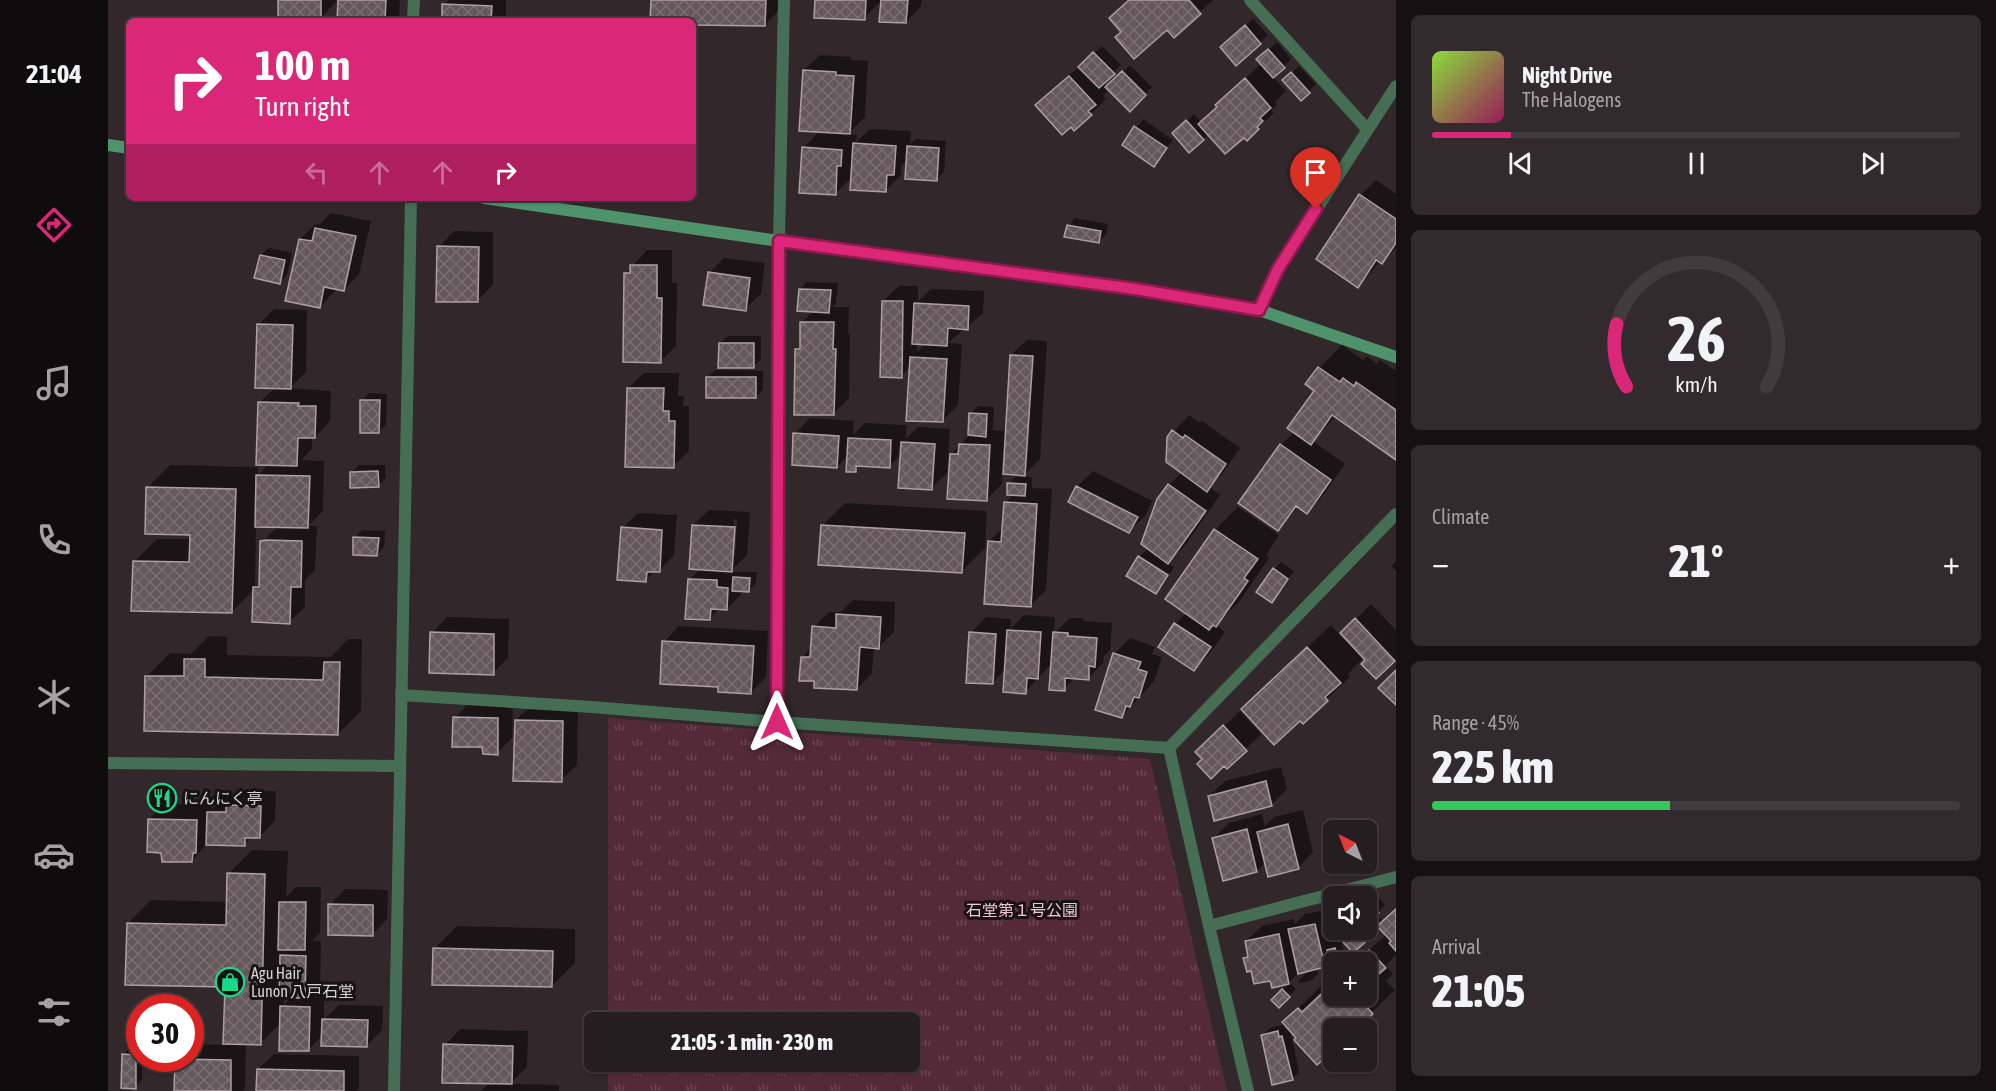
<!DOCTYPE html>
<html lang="en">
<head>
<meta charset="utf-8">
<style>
  :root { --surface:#261d20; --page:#322a2d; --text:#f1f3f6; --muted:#a4a2a5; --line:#423b3e; --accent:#db2777 }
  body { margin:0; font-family:"Asap Condensed","Noto Sans JP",sans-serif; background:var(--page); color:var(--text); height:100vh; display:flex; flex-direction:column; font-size:22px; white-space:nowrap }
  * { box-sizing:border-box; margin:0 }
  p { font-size:20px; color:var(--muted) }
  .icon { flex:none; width:33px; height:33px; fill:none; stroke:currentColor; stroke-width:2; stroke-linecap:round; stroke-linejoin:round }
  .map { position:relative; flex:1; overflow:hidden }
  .sheet { display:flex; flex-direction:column; gap:15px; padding:15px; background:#151012; width:600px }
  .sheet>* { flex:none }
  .banner { position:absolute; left:18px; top:18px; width:570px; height:183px; border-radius:9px; box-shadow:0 2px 4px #0004,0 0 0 2px var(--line); background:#db2777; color:#fff; overflow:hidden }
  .needle { width:39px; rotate:318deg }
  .controls { position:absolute; left:1215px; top:820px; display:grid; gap:12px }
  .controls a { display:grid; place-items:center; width:54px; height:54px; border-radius:9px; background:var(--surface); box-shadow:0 2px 4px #0004,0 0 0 2px var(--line); font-size:30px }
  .speed { position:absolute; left:18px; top:994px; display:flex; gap:12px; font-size:30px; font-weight:700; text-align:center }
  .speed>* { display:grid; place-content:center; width:78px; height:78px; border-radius:50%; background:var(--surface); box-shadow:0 2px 4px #0004,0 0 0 2px var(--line); line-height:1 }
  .speed .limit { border:9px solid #d22; background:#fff; color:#111 }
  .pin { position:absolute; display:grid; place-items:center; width:51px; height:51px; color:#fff; margin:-62px -26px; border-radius:50% 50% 50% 0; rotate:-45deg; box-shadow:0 0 6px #0007 }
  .pin .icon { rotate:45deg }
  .me { position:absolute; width:66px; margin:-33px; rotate:0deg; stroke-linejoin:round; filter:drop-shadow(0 0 4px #0008) }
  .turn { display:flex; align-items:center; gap:21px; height:126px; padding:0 30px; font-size:27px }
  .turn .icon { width:78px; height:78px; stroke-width:2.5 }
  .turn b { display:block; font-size:42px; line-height:51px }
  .lanes { display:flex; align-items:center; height:57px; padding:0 30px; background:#0003; justify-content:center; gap:30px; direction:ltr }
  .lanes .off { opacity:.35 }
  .big { font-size:45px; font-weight:800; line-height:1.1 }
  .sheet .widget { flex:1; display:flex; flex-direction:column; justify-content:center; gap:9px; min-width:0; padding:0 21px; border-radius:9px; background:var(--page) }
  .sheet .dial { align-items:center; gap:0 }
  .dial svg { height:156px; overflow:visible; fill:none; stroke:var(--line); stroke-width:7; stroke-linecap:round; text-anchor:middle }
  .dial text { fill:var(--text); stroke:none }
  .song { display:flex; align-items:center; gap:18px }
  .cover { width:72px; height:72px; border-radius:9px; background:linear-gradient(135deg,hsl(90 70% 55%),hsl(330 70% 35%)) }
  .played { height:6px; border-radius:3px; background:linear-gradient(90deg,var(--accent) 15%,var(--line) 15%) }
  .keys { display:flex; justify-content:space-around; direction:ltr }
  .heat { display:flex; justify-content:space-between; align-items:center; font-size:33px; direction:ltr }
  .charge { height:9px; border-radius:4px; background:linear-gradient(90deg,#34c759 45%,var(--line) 0) }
  .trip { position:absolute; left:476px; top:1012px; width:336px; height:60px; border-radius:9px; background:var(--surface); box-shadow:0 2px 4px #0004,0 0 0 2px var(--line); font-weight:800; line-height:60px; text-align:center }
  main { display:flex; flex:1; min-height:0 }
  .tab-bar { display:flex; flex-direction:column; width:108px; justify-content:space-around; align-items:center; background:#0f0c0d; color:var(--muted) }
  .tab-bar .icon { width:42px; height:42px }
  .tab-bar .active { color:var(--accent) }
  .tab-bar b { font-size:27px; color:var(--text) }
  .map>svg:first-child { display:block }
</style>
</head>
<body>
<main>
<nav class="tab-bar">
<b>21:04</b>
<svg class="icon active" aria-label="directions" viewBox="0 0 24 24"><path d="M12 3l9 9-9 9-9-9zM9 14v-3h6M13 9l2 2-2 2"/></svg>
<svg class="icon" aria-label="music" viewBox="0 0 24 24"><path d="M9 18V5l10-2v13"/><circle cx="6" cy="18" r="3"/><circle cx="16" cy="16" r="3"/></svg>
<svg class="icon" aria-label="phone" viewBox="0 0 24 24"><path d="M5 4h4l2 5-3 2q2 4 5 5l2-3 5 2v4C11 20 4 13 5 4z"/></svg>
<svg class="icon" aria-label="climate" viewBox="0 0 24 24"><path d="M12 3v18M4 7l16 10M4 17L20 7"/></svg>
<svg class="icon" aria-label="car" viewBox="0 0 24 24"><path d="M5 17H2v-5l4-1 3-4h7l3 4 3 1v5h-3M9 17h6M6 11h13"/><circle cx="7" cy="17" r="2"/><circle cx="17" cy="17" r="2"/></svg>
<svg class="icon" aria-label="filters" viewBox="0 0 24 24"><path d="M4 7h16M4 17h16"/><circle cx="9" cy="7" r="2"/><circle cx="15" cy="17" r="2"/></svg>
</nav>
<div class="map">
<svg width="1288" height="1091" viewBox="0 0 1288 1091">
  <defs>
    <pattern id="park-tufts" width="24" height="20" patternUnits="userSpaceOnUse" patternTransform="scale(1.5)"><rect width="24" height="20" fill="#542a39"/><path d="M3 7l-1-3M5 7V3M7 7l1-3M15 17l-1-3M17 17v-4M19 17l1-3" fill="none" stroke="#6c4855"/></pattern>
    <pattern id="building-cross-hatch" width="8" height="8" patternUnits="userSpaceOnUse" patternTransform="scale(1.5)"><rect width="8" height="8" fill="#64585b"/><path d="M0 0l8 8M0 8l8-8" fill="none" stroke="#7a6f72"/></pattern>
  </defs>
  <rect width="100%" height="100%" fill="#32272b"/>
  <!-- park -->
  <path fill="url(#park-tufts)" d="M500 718 1042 759 1119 1091H500V1062H801V1023H500Z"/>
  <!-- shadow -->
  <path fill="#0007" fill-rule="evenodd" d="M172 0H228L227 3 213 18V21H171Z
    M232 0H292L291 21H231Z
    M340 0H398V21H335L336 5Z
    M544 0H672V9L657 25 544 21Z
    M709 0H814L813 6 798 22 774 0 756 18Z
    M1021 0H1105L1066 35 1059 28 1014 31 1003 18Z
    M1145 19 1160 35 1128 64 1121 40Z
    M1169 42 1183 59 1165 77 1178 91 1167 102 1169 105 1163 110 1166 113 1139 138 1136 136 1101 133 1095 139 1073 126 1086 114 1094 123 1125 90 1154 63 1158 52Z
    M994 46 1013 65 996 82 1000 87 1022 65 1044 87 1022 109 1002 89 995 96 998 99 983 114 945 90Z
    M712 55 743 57V60L760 61 757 117 740 134 749 135 748 142 762 129 803 131 802 144 807 139 838 141 836 172 828 179 799 160 793 166V175L777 191 745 176 727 194 695 148 712 131 696 70Z
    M1191 66 1208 84 1193 99 1176 80Z
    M1035 119 1065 140 1046 165 1016 144Z
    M1268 180 1288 194V248L1274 262 1272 260 1265 270 1250 286 1253 195Z
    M223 213 263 221 251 274 236 290 228 288 227 291 212 307 192 239 208 224 211 225Z
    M967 218 1000 224 998 234 991 242 960 226Z
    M346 231 385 232V285L369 301 331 247Z
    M161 248 184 253 179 275 172 282 153 255Z
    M539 250H564V283H569L568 346 553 361 518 273Z
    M616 258 657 263 653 294 637 309 601 273Z
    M699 282 730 283 728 304 724 307H741L740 334H742L741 398 725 414 689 349 693 345 694 322 706 310 692 289Z
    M791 286H810V302L823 289 876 291 875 313 840 343 854 344 850 405 834 421 803 366 793 376 775 301ZM809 343 817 344 809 352Z
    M166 309 199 310 198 372 182 388 223 391 222 421 207 437H204V449L193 460 216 461 215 511 200 526H209L207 570 197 580V607L181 622 146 589 124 612 26 562 49 539H83V534L39 488 62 465 150 467V475L161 464 151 403 168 387 150 325ZM148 525 170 526 154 542 152 582 147 588Z
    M620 336H653V359L645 367 612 343Z
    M919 340 939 341 932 459 915 476 924 477V488L944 489 938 590 923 605 881 541 896 527 897 503 906 494 901 483 911 474 894 473V484L878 500 843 455 861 435 862 414 870 406 886 407 885 428 883 430 899 431 903 355Z
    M1234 345 1255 360 1259 356 1269 364 1272 360 1288 371V458L1228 416 1205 441 1237 464 1214 497 1199 512 1191 506 1170 529 1133 503 1173 445 1187 431 1208 390 1211 368Z
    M607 370 655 371V390L648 397 600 377Z
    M536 373H571L570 396H576L575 406H581V451L565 466 520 388Z
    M261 393 279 394 278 425 270 432 254 401Z
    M1081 415 1092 423 1094 421 1132 448 1114 474 1101 487 1112 495 1076 547 1059 563 1066 567 1055 585 1048 592 1031 557 1041 548 1061 485 1074 472 1060 438Z
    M702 418 746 421 745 435 757 423 798 425V439L810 427 842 429 839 473 823 488 793 455 781 466 753 465 748 470 740 455 729 467 687 434Z
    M251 465H277L278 478 270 486 244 472Z
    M985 471 1044 501 1037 516 1021 531 969 487Z
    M737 503 879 511 877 548 854 571 714 526Z
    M1130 507 1171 535 1158 555 1161 558 1131 602 1108 625 1117 632 1101 654 1086 670 1052 646 1067 624 1079 612 1059 599 1107 530Z
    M601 510 642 512 639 555 622 572H649L648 583 641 590H634V593L619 609 612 608 601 619 582 579 593 568 585 525ZM626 519 629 520 627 556H624Z
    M530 513 569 515 566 555 551 571H547L538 580 514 528Z
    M254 530 277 531 276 547 269 554 247 538Z
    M1288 561V571L1283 566Z
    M1173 562 1186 571 1164 601 1166 569Z
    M745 600 787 602 786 632 770 647H766L764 673 749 689 708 680 694 658 704 647 706 627 721 612H733Z
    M1263 604 1288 630V658L1268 677 1256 657 1240 674 1242 677 1195 722 1158 686 1223 625 1232 635Z
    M916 615 947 617 946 633 962 618H975V621L1004 623 1002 650 996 656 995 663 980 678 968 677 956 689 945 662 917 692 898 669 884 683 863 633 878 617 903 619 902 629Z
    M339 617 401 619 400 658 385 673 324 633Z
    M571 626 660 631 658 677 643 692 556 642Z
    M101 636 119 637V655L223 657 240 639H254L253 711 230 734 39 676 62 653 83 654Z
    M1022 638 1047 647 1044 654 1054 657 1046 681 1014 716 1006 654Z
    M362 703 405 704 404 738 389 753 376 746 346 718Z
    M424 705 470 706 469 765 453 780 408 720Z
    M1132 711 1153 734 1119 767 1116 764 1096 759 1105 737Z
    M1173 767 1179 789 1163 805 1101 796 1117 781Z
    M135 791H168L167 821 151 837H144L136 844 99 843 84 861 55 851 41 819 57 804 104 805V809L116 797H128Z
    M1195 810 1205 852 1190 868 1158 862 1149 871 1116 879 1106 838 1121 823 1154 814 1157 826 1166 817Z
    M144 850 180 851 178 897 188 887H213L212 933 204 941H213L212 981 201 992H216V1019L231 1005 275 1006 274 1030 258 1046 215 1035 200 1050 173 1023 152 1043H138L137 1088 134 1091H68L69 1059H82L84 1044 116 1045 118 986 20 923 43 900 120 902 121 873ZM176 996H184L176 1005Z
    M237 889 280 890 279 919 264 935 222 905Z
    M1268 895 1277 905 1268 914 1276 922 1288 910V955L1278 965 1285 974 1278 981 1287 990 1246 1029H1226L1190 1038 1176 1022 1213 986 1226 996H1258V963H1247L1279 934 1272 927 1245 951 1227 932 1230 943 1234 942 1236 951 1229 959 1221 961 1216 966 1208 968 1210 974 1202 981 1191 983V980L1202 969 1192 972 1181 982 1165 986 1164 979 1144 969 1137 958 1141 954 1138 941 1154 926 1186 919 1187 924 1197 914 1223 909 1226 930H1258V903Z
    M349 926 467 929V963L444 986 326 949Z
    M1182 983 1188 989 1171 1006 1165 1000Z
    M1177 1024 1178 1030 1182 1029 1191 1072 1184 1079 1155 1035 1162 1028Z
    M352 1029 420 1031 419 1067 402 1084 451 1085V1091H373L382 1082 337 1045Z
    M22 1047 32 1048V1059H35L34 1080 27 1087 15 1055Z
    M166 1054 251 1056V1088L248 1091H149L150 1069Z"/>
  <!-- building -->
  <path fill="url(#building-cross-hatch)" stroke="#ad9fa3" stroke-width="1.5" d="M170 0H213V20L170 21Z
    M230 0H278L277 21H229Z
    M543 0H658L657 26 585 25V21H542Z
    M707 0H758L757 20 706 18Z
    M773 0H800L798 23 771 22Z
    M1021 0H1081L1093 14 1066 38 1059 30 1026 59 1007 37 1013 32 1001 18Z
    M334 4 384 6 383 21H334Z
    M1137 25 1153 44 1128 66 1112 47Z
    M1160 49 1177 68 1165 78 1148 59Z
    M985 52 1007 74 991 88 970 67Z
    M695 70 728 72V75L746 76 742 134 691 131Z
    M1014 71 1038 95 1022 112 997 87Z
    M1183 72 1202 93 1193 101 1174 80Z
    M961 76 988 105 980 111 984 115 966 131 963 127 954 135 927 105Z
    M1137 78 1163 108 1152 118 1155 121 1149 127 1151 129 1139 141 1136 138 1117 154 1090 124 1109 107 1107 105Z
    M1078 120 1096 140 1081 153 1064 133Z
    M1026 126 1059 148 1046 167 1014 145Z
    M745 143 788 146 786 175H779L778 192 742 190Z
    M799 146 831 148 829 181 797 179Z
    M694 147 734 150 733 166H729L728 195 691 193Z
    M1251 194 1288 219V243L1274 264 1268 260 1250 288 1208 259Z
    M959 225 993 231 991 243 956 237Z
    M207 228 248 236 236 291 216 287 212 308 177 301 191 239 204 241Z
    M329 246 371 247 370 302H328Z
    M152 255 177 260 172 284 146 278Z
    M522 265H549V298H554L553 363 515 362 516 273H522Z
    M600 272 642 278 638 311 595 305Z
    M691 289 723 290 721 313 689 311Z
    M774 301H795L794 378 772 377Z
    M806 303 861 306 860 330 840 328 839 346 804 344Z
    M692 322H726L725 349H728L726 415H686L687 349H692Z
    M149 324 185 325 183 389 147 388Z
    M611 343H646V368H610Z
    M902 355 925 356 917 476 895 474Z
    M802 357 839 359 835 422 798 421Z
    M1210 367 1232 382 1235 378 1246 386 1248 382 1288 410V460L1224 415 1203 445 1179 428 1206 391 1197 384Z
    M598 377H648V398H598Z
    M519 388H556L555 411H561V421H567L566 468 517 467Z
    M252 400H272L271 433H252Z
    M150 402 191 403 190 406H208L207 438H190L189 466 148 465Z
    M861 413 879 414 878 437 860 435Z
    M1064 430 1075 438 1077 435 1118 464 1099 492 1058 462 1059 437Z
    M685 433 731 436 729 468 684 465Z
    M740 438 783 440 782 468 748 466V472H738Z
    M793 442 827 444 824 490 790 488Z
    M851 444 882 445 879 501 839 499 842 454H850Z
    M1172 444 1223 480 1199 514 1188 506 1170 531 1130 503Z
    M270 471 271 487 242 488V472Z
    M148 475 202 476 200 528 147 527Z
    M899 483 918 484 917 496 899 495Z
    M1060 484 1098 511 1060 564 1033 544 1049 499Z
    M968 486 1030 517 1021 533 960 502Z
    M38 487 128 489 124 613 23 611 25 561 81 562 82 535 37 534Z
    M896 502 929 504 923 607 876 604 880 541 893 542Z
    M584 525 627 527 624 572 581 569Z
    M713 525 857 533 854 573 710 565Z
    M513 527 554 530 552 572H539L538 582 509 580Z
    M1106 529 1150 559 1136 578 1140 581 1108 627 1105 625 1101 630 1057 599Z
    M245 537 271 538 269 556 245 555Z
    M158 540 194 541 193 587H183L182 624 144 622 145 587H151L152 541Z
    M1030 556 1060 575 1048 594 1018 576Z
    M1165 568 1180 579 1164 603 1148 592Z
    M625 577 642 578 641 592 624 591Z
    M580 579 609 580V587L620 588 619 610 603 609 602 620 577 619Z
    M728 614 773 617 771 649 752 647 749 690 706 688V681H691L693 657H702L704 626 728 628Z
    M1247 618 1287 661 1268 679 1253 664 1257 660 1232 633Z
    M1066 623 1103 647 1086 671 1050 647Z
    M899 630 933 632 930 679 919 678 918 694 895 692Z
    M322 632 386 634V675L321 673Z
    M861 632 888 634 885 684 858 683Z
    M945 632 960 633V636L989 638 987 667 981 666V680L957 678V691L941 690Z
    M554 641 646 646 643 694 610 692V687L552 684Z
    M1199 647 1233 683 1217 697 1220 701 1195 724 1192 721 1166 745 1133 709Z
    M1005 653 1033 662 1030 669 1039 672 1031 698 1026 697 1022 707 1018 706 1014 718 987 710Z
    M76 659H97V677L215 680 216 662H232L230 735 36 731 37 676H76Z
    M1288 670V705L1270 688Z
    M345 717 390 718V755L375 754 374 747H344Z
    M407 720 455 721 454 782 405 781Z
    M1115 725 1139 751 1119 769 1116 766 1103 779 1089 764 1094 759 1087 752Z
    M1158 781 1164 806 1106 821 1100 796Z
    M118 805 153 806 152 838H137V846L98 845 99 812H118Z
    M40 819 89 820 88 853H85L84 862H54L53 853 39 852Z
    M1180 824 1191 869 1160 877 1149 832Z
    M1139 829 1149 872 1115 881 1104 838Z
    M119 873 157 874 153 1045 115 1044 117 987 17 985 19 923 118 925Z
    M1260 901 1271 913 1265 918 1258 911Z
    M171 902H198L197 950H170Z
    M220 904 265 905V936L220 935Z
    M1288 909V951L1281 943 1283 941 1269 926Z
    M1258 918 1270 931 1245 953 1225 931 1258 930Z
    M1207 924 1217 967 1190 974 1180 929Z
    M1171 934 1181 984 1164 988 1162 981 1146 984 1143 971 1139 972 1135 958 1140 957 1137 941Z
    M325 948 445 951 444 987 324 985Z
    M1227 948 1230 960 1221 962 1219 950Z
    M1261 950 1278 968 1258 985V963H1247Z
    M172 955 198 956 197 998H171Z
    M1226 982V996H1258V992L1264 998 1257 1005 1265 1014 1248 1029H1226V1050L1209 1065 1186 1040 1188 1038 1174 1022 1190 1008 1194 1012Z
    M1174 989 1182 997 1171 1008 1163 1000Z
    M172 1006 202 1007 201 1051H171Z
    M214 1019 260 1020 259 1047 213 1046Z
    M1170 1031 1171 1037 1174 1036 1185 1080 1164 1085 1153 1035Z
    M335 1044 405 1046 404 1084 334 1083Z
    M14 1054 28 1055V1089L13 1088Z
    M67 1059 123 1060V1091H66Z
    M149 1069 236 1071V1091H148Z"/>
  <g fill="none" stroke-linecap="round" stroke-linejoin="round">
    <!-- street -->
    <path stroke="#456e55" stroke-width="12" d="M1142 0 1259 129
      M305 21 306 0
      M1151 310 1170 269 1288 86
      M293 695 484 707 669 722 1061 748 1101 926 1140 1091
      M669 722 671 241 676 0
      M1061 748 1288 514
      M0 763 292 766
      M1101 926 1288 877
      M286 1091 303 198"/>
    <!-- secondary -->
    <path stroke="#4f936d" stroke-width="12" d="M0 145 21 148
      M376 198 671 241 1027 289 1151 310 1288 357"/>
  </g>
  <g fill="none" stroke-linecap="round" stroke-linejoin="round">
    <!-- route casing -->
    <g stroke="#8e194d" stroke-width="15">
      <path id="route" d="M669 722 671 241 1027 289 1151 310 1170 269 1208 209"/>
    </g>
    <!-- route -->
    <use href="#route" stroke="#db2777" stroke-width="10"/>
  </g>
  <!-- icons -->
  <defs>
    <g id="restaurant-ring" transform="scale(1.5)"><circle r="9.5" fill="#171213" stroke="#1ad988" stroke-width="1.5"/><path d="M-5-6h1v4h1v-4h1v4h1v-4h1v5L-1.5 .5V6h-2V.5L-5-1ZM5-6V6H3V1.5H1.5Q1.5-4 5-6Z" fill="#1ad988"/></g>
    <g id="shop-ring" transform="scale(1.5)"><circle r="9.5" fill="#171213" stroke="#1ad988" stroke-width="1.5"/><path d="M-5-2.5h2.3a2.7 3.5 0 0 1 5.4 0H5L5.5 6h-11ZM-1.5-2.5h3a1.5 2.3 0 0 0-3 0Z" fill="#1ad988"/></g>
  </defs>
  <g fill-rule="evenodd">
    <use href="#restaurant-ring" x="54" y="798"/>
    <use href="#shop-ring" x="122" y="982"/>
  </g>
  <g text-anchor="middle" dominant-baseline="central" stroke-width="6" stroke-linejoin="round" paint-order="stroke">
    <!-- poi labels -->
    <g font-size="16" fill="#d9d2d4" stroke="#171213" text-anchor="start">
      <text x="75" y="798">にんにく亭</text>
      <text x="143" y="973">Agu Hair<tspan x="143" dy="18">Lunon 八戸石堂</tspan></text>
    </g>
    <!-- park labels -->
    <g font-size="16" fill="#f5c2d1" stroke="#171213">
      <text x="914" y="910">石堂第１号公園</text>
    </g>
  </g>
</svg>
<div class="controls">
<a><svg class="needle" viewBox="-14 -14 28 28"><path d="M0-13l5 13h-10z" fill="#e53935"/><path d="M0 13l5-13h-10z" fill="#a4a2a5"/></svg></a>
<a><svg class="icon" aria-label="sound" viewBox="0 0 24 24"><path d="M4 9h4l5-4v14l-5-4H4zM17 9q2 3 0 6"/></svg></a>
<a>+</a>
<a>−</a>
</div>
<div class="speed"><div class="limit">30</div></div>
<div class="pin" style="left:1208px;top:209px;background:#d93025"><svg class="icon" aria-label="arrive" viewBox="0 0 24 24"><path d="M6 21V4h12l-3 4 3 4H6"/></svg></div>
<svg class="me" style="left:669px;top:722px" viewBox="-20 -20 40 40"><path d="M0-17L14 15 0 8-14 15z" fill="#db2777" stroke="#fff" stroke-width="4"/></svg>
<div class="trip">21:05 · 1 min · 230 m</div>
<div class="banner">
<div class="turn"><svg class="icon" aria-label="right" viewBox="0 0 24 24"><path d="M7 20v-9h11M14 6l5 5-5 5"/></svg><div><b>100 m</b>Turn right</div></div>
<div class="lanes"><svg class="icon off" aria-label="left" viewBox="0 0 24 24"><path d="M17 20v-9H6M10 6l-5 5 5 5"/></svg><svg class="icon off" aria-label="ahead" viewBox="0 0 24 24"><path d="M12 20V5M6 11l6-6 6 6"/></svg><svg class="icon off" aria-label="ahead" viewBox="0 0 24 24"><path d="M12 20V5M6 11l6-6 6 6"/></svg><svg class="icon" aria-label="right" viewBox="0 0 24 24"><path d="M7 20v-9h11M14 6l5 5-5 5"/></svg></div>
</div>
</div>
<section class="sheet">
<div class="widget">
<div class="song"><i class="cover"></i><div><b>Night Drive</b><p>The Halogens</p></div></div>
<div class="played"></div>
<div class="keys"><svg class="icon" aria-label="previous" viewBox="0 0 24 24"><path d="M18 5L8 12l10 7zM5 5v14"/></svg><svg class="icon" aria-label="pause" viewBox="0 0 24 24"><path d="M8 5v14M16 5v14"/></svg><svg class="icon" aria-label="next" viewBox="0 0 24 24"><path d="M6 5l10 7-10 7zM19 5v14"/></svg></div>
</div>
<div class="widget dial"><svg viewBox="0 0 100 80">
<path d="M14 69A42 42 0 1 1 86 69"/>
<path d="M14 69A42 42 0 0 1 9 37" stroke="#db2777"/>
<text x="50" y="56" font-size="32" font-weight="700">26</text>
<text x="50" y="72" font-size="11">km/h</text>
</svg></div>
<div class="widget"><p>Climate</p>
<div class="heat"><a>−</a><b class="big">21°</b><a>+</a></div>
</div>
<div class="widget"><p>Range · 45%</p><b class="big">225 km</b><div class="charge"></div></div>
<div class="widget"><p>Arrival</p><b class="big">21:05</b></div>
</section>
</main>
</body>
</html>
